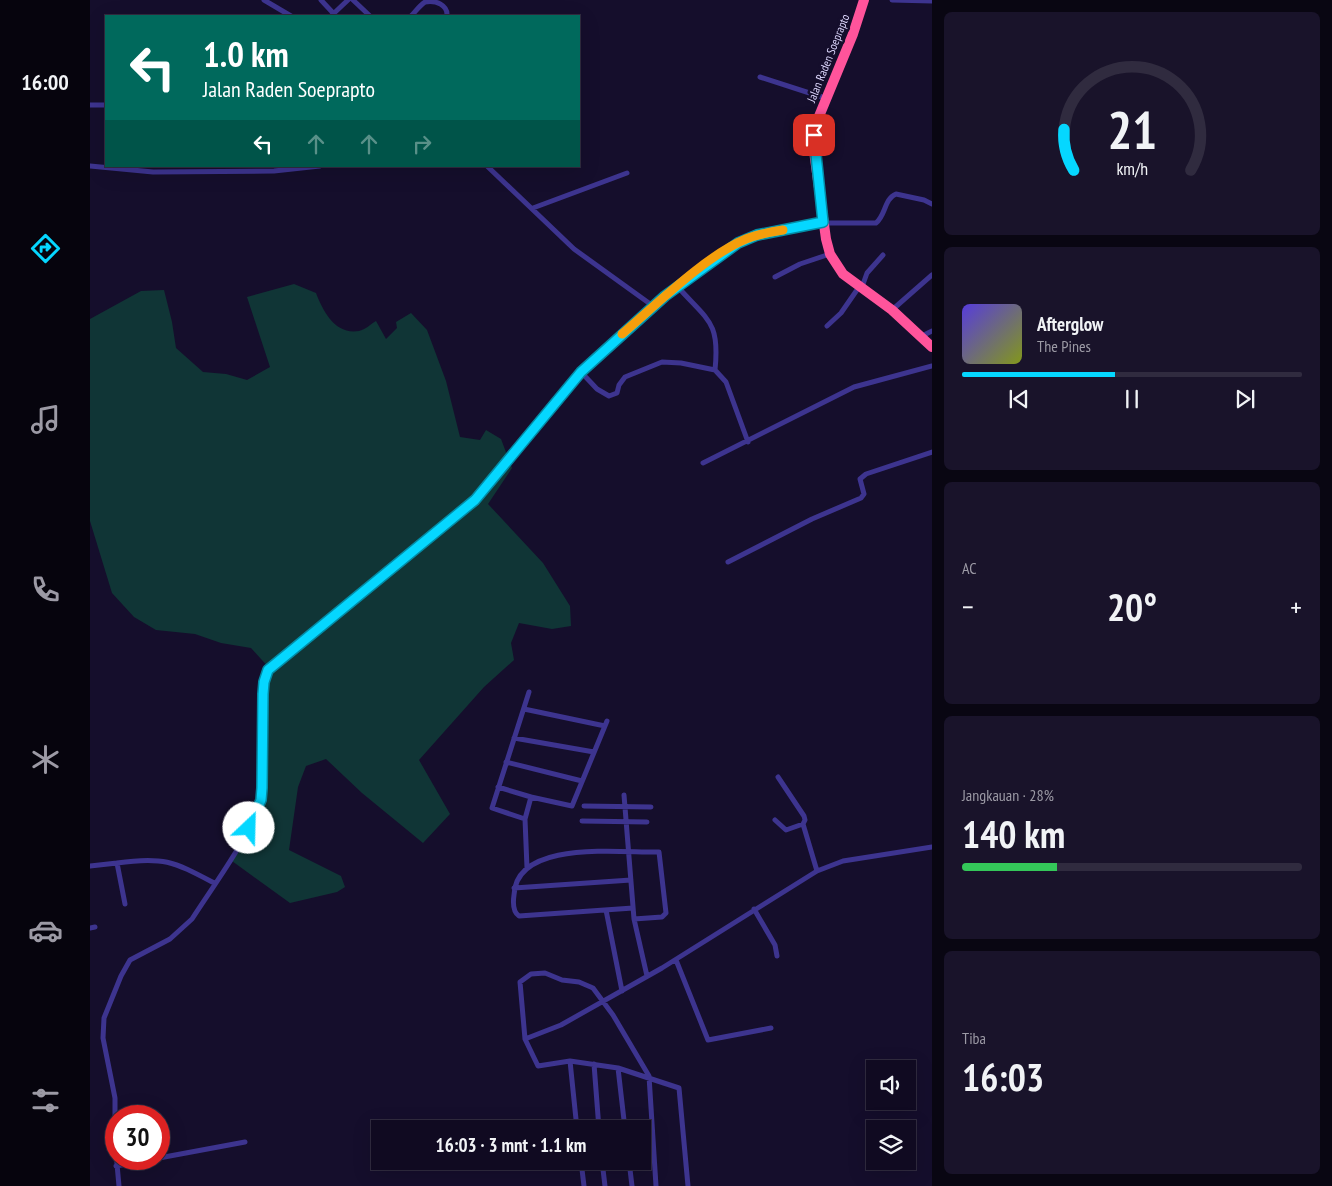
<!DOCTYPE html>
<html lang="id">
<head>
<meta charset="utf-8">
<style>
  :root { --surface:#100a21; --page:#19132a; --text:#f1f3f6; --muted:#9c9aa5; --line:#302b3f; --accent:#05d7ff }
  body { margin:0; font-family:"PT Sans Narrow",sans-serif; background:var(--page); color:var(--text); height:100vh; display:flex; flex-direction:column; font-size:19px; white-space:nowrap }
  * { box-sizing:border-box; margin:0 }
  p { font-size:16px; color:var(--muted) }
  .icon { flex:none; width:28px; height:28px; fill:none; stroke:currentColor; stroke-width:2; stroke-linecap:round; stroke-linejoin:round }
  .map { position:relative; flex:1; overflow:hidden }
  .side { display:flex; flex-direction:column; gap:12px; padding:12px; background:#090612; width:400px }
  .side>* { flex:none }
  .banner { position:absolute; left:15px; top:15px; width:475px; height:152px; border-radius:0px; box-shadow:0 5px 20px #0002,0 0 0 1px var(--line); background:#00695c; color:#fff; overflow:hidden }
  .fabs { position:absolute; left:776px; top:1060px; display:grid; gap:10px }
  .fabs a { display:grid; place-items:center; width:50px; height:50px; border-radius:0px; background:var(--surface); box-shadow:0 5px 20px #0002,0 0 0 1px var(--line); font-size:25px }
  .speed { position:absolute; left:15px; top:1105px; display:flex; gap:10px; font-size:25px; font-weight:700; text-align:center }
  .speed>* { display:grid; place-content:center; width:65px; height:65px; border-radius:50%; background:var(--surface); box-shadow:0 5px 20px #0002,0 0 0 1px var(--line); line-height:1 }
  .speed .limit { border:8px solid #d22; background:#fff; color:#111 }
  .pin { position:absolute; display:grid; place-items:center; width:42px; height:42px; color:#fff; margin:-21px; border-radius:10px; box-shadow:0 2px 8px #0006 }
  .me { position:absolute; width:55px; margin:-28px; rotate:24deg; stroke-linejoin:round; filter:drop-shadow(0 0 4px #0008) }
  .turn { display:flex; align-items:center; gap:18px; height:105px; padding:0 15px; font-size:22px }
  .turn .icon { width:65px; height:65px; stroke-width:2.5 }
  .turn b { display:block; font-size:35px; line-height:42px }
  .lanes { display:flex; align-items:center; height:48px; padding:0 15px; background:#0003; justify-content:center; gap:25px; direction:ltr }
  .lanes .off { opacity:.35 }
  .big { font-size:38px; font-weight:600; line-height:1.1 }
  .side .card { flex:1; display:flex; flex-direction:column; justify-content:center; gap:8px; min-width:0; padding:0 18px; border-radius:8px; background:var(--page) }
  .side .dial { align-items:center; gap:0 }
  .dial svg { height:130px; overflow:visible; fill:none; stroke:var(--line); stroke-width:7; stroke-linecap:round; text-anchor:middle }
  .dial text { fill:var(--text); stroke:none }
  .song { display:flex; align-items:center; gap:15px }
  .cover { width:60px; height:60px; border-radius:8px; background:linear-gradient(135deg,hsl(250 70% 55%),hsl(70 70% 35%)) }
  .played { height:5px; border-radius:2px; background:linear-gradient(90deg,var(--accent) 45%,var(--line) 45%) }
  .keys { display:flex; justify-content:space-around; direction:ltr }
  .heat { display:flex; justify-content:space-between; align-items:center; font-size:28px; direction:ltr }
  .charge { height:8px; border-radius:4px; background:linear-gradient(90deg,#34c759 28%,var(--line) 0) }
  .trip { position:absolute; left:281px; top:1120px; width:280px; height:50px; border-radius:0px; background:var(--surface); box-shadow:0 5px 20px #0002,0 0 0 1px var(--line); font-weight:600; line-height:50px; text-align:center }
  main { display:flex; flex:1; min-height:0 }
  .menu { display:flex; flex-direction:column; width:90px; justify-content:space-around; align-items:center; background:#06040d; color:var(--muted) }
  .menu .icon { width:35px; height:35px }
  .menu .active { color:var(--accent) }
  .menu b { font-size:22px; color:var(--text) }
  .map>svg:first-child { display:block }
</style>
</head>
<body>
<main>
<nav class="menu">
<b>16:00</b>
<svg class="icon active" aria-label="directions" viewBox="0 0 24 24"><path d="M12 3l9 9-9 9-9-9zM9 14v-3h6M13 9l2 2-2 2"/></svg>
<svg class="icon" aria-label="music" viewBox="0 0 24 24"><path d="M9 18V5l10-2v13"/><circle cx="6" cy="18" r="3"/><circle cx="16" cy="16" r="3"/></svg>
<svg class="icon" aria-label="phone" viewBox="0 0 24 24"><path d="M5 4h4l2 5-3 2q2 4 5 5l2-3 5 2v4C11 20 4 13 5 4z"/></svg>
<svg class="icon" aria-label="climate" viewBox="0 0 24 24"><path d="M12 3v18M4 7l16 10M4 17L20 7"/></svg>
<svg class="icon" aria-label="car" viewBox="0 0 24 24"><path d="M5 17H2v-5l4-1 3-4h7l3 4 3 1v5h-3M9 17h6M6 11h13"/><circle cx="7" cy="17" r="2"/><circle cx="17" cy="17" r="2"/></svg>
<svg class="icon" aria-label="filters" viewBox="0 0 24 24"><path d="M4 7h16M4 17h16"/><circle cx="9" cy="7" r="2"/><circle cx="15" cy="17" r="2"/></svg>
</nav>
<div class="map">
<svg width="842" height="1186" viewBox="0 0 842 1186">
  <rect width="100%" height="100%" fill="#150e2c"/>
  <!-- green -->
  <path fill="#103536" d="M204 284 226 293C233 311 245 335 269 331 275 330 282 323 286 321L296 339 307 328 306 322 321 313 337 330 356 381 370 437 390 440 396 430 411 439 422 468 398 504 453 563 480 606 481 626 462 629 429 623 421 643 424 660 394 687 329 760 360 814 333 843 272 793 236 759 216 766 208 787 199 850 251 876 255 887 247 892 200 903 142 861 174 800 176 694 181 670 161 648 131 643 105 634 66 630 44 617 22 593 0 521V319L51 291 74 290 82 322 86 348 113 372 136 374 157 380 180 367 157 297Z"/>
  <g fill="none" stroke-linecap="round" stroke-linejoin="round">
    <!-- street -->
    <path stroke="#3d348f" stroke-width="5" d="M174 0 201 16
      M231 0 244 14
      M263 0 280 16
      M802 0 842 1
      M241 16 258 0
      M321 16C325 12 330 5 335 2 346 0 358 5 357 16
      M670 77 735 98
      M0 105H16
      M0 166 63 172 184 171 230 166
      M397 166 484 249 563 306
      M443 208 537 173
      M685 277 710 264 740 254
      M587 286C618 321 630 321 625 370
      M772 287 777 273 793 255
      M802 310 842 275
      M737 326 751 313 769 287
      M832 336 842 331
      M491 372 507 389 519 396 527 393 529 385 535 377 572 362 591 363 625 370 636 382 658 442
      M613 463 764 387 842 366
      M638 562 722 519 771 498 774 494 770 479 776 474 842 452
      M434 709 515 726
      M424 738 504 752
      M416 762 492 781
      M688 777 714 816 715 820 713 824 727 871
      M408 787 441 797
      M534 795 544 919 557 976
      M494 806 561 807
      M435 819 441 797 482 806 517 721
      M685 820 696 830 713 824
      M492 821 557 822
      M0 866 27 863
      M437 868 435 819 402 808 439 692
      M424 888 541 880
      M35 904 27 863C74 856 84 862 124 883
      M543 908 429 916C423 912 423 902 424 895 426 839 531 853 569 852L576 913 572 917 544 919
      M664 909 685 945 687 956
      M516 910 532 991
      M0 928 5 927
      M586 960 618 1040 681 1028
      M435 1039 471 1025 572 968 727 871 753 861 842 847
      M480 1061 487 1129
      M504 1064 509 1129
      M528 1068 480 1061 448 1066 435 1039 430 982 441 974 455 973 472 980 489 982 503 988 523 1015 559 1076 566 1186
      M535 1129 528 1068 589 1088 598 1186
      M69 1158 155 1142
      M491 1161 494 1186
      M512 1161 515 1186
      M539 1161 542 1186
      M26 1166 65 1159
      M29 1186 25 1142V1098L13 1038 14 1018 31 976 40 960 80 939 102 919C121 889 164 831 171 799 178 768 164 694 178 669L385 500 491 372 563 306 614 266 648 243 667 235 733 223H786C796 215 794 199 806 194L834 200 842 204"/>
    <!-- highway -->
    <path stroke="#ff549b" stroke-width="10" d="M774 0 763 34 725 126 723 144 736 239 740 254 753 274 802 310 842 347"/>
  </g>
  <g fill="none" stroke-linecap="round" stroke-linejoin="round">
    <!-- route casing -->
    <g stroke="#038ca6" stroke-width="12">
      <path id="route" d="M159 828 171 800 172 788 173 694 174 682 178 670 385 500 491 372 575 296 648 243 667 235 733 222 724 135"/>
    </g>
    <!-- route -->
    <use href="#route" stroke="#05d7ff" stroke-width="9"/>
    <!-- slow -->
    <path stroke="#f59e0b" stroke-width="9" d="M532 334C566 305 615 256 656 239 668 234 680 232 693 230"/>
  </g>
  <g text-anchor="middle" dominant-baseline="central" stroke-width="5" stroke-linejoin="round" paint-order="stroke">
    <!-- street labels -->
    <g font-size="12" fill="#dfd9ff" stroke="#150e2c">
      <text transform="translate(738 58) rotate(-68)">Jalan Raden Soeprapto</text>
    </g>
  </g>
</svg>
<div class="fabs">
<a><svg class="icon" aria-label="sound" viewBox="0 0 24 24"><path d="M4 9h4l5-4v14l-5-4H4zM17 9q2 3 0 6"/></svg></a>
<a><svg class="icon" aria-label="layers" viewBox="0 0 24 24"><path d="M12 4l9 5-9 5-9-5zM3 14l9 5 9-5"/></svg></a>
</div>
<div class="speed"><div class="limit">30</div></div>
<div class="pin" style="left:724px;top:135px;background:#d93025"><svg class="icon" aria-label="arrive" viewBox="0 0 24 24"><path d="M6 21V4h12l-3 4 3 4H6"/></svg></div>
<svg class="me" style="left:159px;top:828px" viewBox="-20 -20 40 40"><circle r="19" fill="#fff"/><path d="M0-13L10 11 0 6-10 11z" fill="#05d7ff"/></svg>
<div class="trip">16:03 · 3 mnt · 1.1 km</div>
<div class="banner">
<div class="turn"><svg class="icon" aria-label="left" viewBox="0 0 24 24"><path d="M17 20v-9H6M10 6l-5 5 5 5"/></svg><div><b>1.0 km</b>Jalan Raden Soeprapto</div></div>
<div class="lanes"><svg class="icon" aria-label="left" viewBox="0 0 24 24"><path d="M17 20v-9H6M10 6l-5 5 5 5"/></svg><svg class="icon off" aria-label="ahead" viewBox="0 0 24 24"><path d="M12 20V5M6 11l6-6 6 6"/></svg><svg class="icon off" aria-label="ahead" viewBox="0 0 24 24"><path d="M12 20V5M6 11l6-6 6 6"/></svg><svg class="icon off" aria-label="right" viewBox="0 0 24 24"><path d="M7 20v-9h11M14 6l5 5-5 5"/></svg></div>
</div>
</div>
<section class="side">
<div class="card dial"><svg viewBox="0 0 100 80">
<path d="M14 69A42 42 0 1 1 86 69"/>
<path d="M14 69A42 42 0 0 1 8 44" stroke="#05d7ff"/>
<text x="50" y="56" font-size="32" font-weight="700">21</text>
<text x="50" y="72" font-size="11">km/h</text>
</svg></div>
<div class="card">
<div class="song"><i class="cover"></i><div><b>Afterglow</b><p>The Pines</p></div></div>
<div class="played"></div>
<div class="keys"><svg class="icon" aria-label="previous" viewBox="0 0 24 24"><path d="M18 5L8 12l10 7zM5 5v14"/></svg><svg class="icon" aria-label="pause" viewBox="0 0 24 24"><path d="M8 5v14M16 5v14"/></svg><svg class="icon" aria-label="next" viewBox="0 0 24 24"><path d="M6 5l10 7-10 7zM19 5v14"/></svg></div>
</div>
<div class="card"><p>AC</p>
<div class="heat"><a>−</a><b class="big">20°</b><a>+</a></div>
</div>
<div class="card"><p>Jangkauan · 28%</p><b class="big">140 km</b><div class="charge"></div></div>
<div class="card"><p>Tiba</p><b class="big">16:03</b></div>
</section>
</main>
</body>
</html>
